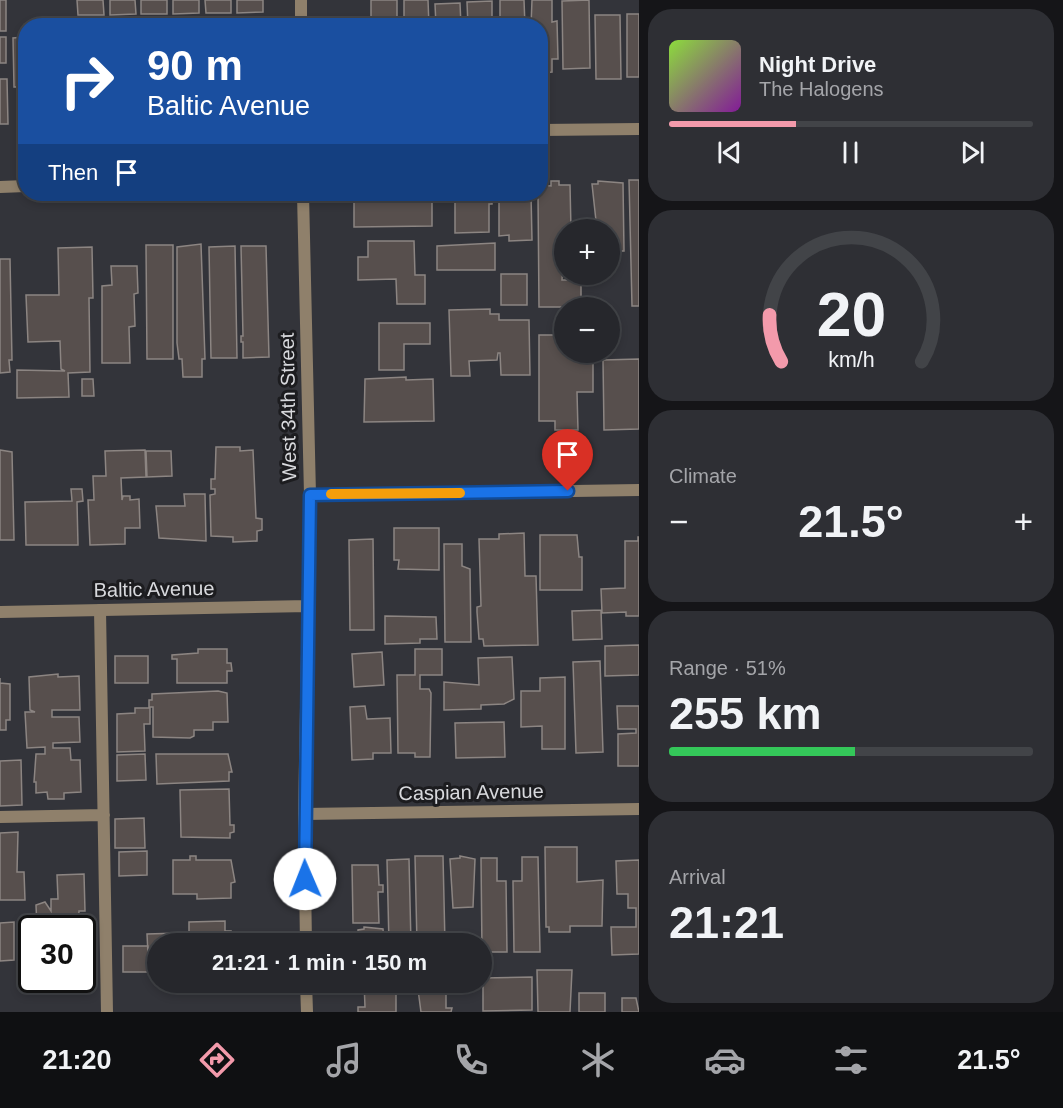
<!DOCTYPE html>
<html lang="en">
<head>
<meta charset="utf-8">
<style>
  :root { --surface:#26272c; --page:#2e2f34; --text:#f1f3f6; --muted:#a4a5a9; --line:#424448; --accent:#f39aab }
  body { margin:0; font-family:Helvetica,sans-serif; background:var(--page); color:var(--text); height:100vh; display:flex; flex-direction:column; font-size:22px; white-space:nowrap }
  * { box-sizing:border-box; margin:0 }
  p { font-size:20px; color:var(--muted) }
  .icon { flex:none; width:33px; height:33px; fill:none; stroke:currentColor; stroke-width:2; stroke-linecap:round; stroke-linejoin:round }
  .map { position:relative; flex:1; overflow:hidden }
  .side { display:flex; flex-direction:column; gap:9px; padding:9px; background:#151518; width:424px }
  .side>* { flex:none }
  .top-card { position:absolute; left:18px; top:18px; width:530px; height:183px; border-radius:24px; box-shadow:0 3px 9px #0003,0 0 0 2px var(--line); background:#1a4fa0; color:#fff; overflow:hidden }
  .controls { position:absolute; left:554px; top:219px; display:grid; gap:12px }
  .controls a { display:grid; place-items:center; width:66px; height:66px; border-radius:50%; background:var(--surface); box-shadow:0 3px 9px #0003,0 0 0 2px var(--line); font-size:30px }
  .speed { position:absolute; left:18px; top:915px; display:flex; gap:12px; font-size:30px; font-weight:700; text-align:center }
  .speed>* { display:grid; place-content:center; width:78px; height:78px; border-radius:50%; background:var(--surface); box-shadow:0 3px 9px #0003,0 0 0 2px var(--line); line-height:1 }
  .speed .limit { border:3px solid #111; border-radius:9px; background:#fff; color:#111 }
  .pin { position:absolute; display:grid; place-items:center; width:51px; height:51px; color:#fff; margin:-62px -26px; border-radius:50% 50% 50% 0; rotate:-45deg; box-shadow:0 0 6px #0007 }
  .pin .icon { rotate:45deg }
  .me { position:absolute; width:66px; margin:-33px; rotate:359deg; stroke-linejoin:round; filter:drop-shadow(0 0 4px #0008) }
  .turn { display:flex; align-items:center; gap:21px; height:126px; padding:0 30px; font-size:27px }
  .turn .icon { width:78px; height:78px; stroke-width:2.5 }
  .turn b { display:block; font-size:42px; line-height:51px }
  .then { display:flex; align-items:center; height:57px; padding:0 30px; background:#0003; gap:12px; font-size:22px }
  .big { font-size:45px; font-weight:800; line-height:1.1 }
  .side .tile { flex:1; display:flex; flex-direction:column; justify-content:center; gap:9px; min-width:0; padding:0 21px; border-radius:24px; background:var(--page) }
  .side .dial { align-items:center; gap:0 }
  .dial svg { height:156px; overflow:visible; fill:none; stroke:var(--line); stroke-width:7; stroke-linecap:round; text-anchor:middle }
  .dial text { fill:var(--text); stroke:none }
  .song { display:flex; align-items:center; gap:18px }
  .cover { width:72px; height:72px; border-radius:9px; background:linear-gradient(135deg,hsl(90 70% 55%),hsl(290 70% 35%)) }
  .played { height:6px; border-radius:3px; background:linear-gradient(90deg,var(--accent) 35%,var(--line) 35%) }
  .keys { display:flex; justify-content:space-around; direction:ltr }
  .heat { display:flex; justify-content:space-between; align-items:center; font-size:33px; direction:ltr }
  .charge { height:9px; border-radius:4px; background:linear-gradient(90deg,#34c759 51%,var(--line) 0) }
  .trip { position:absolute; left:147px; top:933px; width:345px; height:60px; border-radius:30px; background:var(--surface); box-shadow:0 3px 9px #0003,0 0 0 2px var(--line); font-weight:800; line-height:60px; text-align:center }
  .tab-bar { display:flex; height:96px; justify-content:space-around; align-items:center; background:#0f1012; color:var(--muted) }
  .tab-bar .icon { width:42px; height:42px }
  .tab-bar .current { color:var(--accent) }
  .tab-bar b { font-size:27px; color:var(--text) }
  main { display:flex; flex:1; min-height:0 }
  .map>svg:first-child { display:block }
</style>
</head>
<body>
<main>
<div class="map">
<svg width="639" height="1012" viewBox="0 0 639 1012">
  <rect width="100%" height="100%" fill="#33343a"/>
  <!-- building -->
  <path fill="#574f4d" stroke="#8c8582" stroke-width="1.5" d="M0 0H6V31H0Z
    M77 0H103L104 15H78Z
    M110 0H135L136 14 110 15Z
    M141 0H167V14H141Z
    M173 0H199V13L173 14Z
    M205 0H231V13H206Z
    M237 0H263V12L237 13Z
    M371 0H397V26H371Z
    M404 0H428L429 26H404Z
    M500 0H524L525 26H500Z
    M532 0H552V22L557 21 558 59H552V72L540 73V26H531Z
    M589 0 590 68 563 69 562 1Z
    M492 1V26H468L467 2Z
    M460 3 461 26H436L435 4Z
    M627 14H639V77H627Z
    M595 15H620L621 79H596Z
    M341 21H366V26H341Z
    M0 37H6V63H0Z
    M26 37V117L25 87H14L13 38Z
    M0 79H7L8 124H0Z
    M629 180H639V306H632Z
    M551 181H559V185H570L571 230H564V260H558V263H563L562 280H581V307H539L538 194 540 185 551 186Z
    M598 181 623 183 624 251H609V230H597L592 184H598Z
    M354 194H432V226L354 227Z
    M455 194H492V204H489V232L455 233Z
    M509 194H531L532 240 509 241V235L499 236V202H509Z
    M368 241H414L415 275H425V304H397L396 279 358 280V257H368Z
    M495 243V270H437V246Z
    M201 244 205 359H202V377H183L182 359H179L177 343V247Z
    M146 245H173V359H147Z
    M235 246 237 358H211L209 247Z
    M241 246H266L269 357 243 358V342H241V336H243Z
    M92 247 93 298H89L90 372 68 373 69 397 17 398V370L65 371 61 369 60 341 28 342 26 295H59L58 248Z
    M0 259H10L12 360H9L10 372 0 373Z
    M111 266H137L138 293 134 294 135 326 129 327 130 363H102V286L112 285Z
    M501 274H527V305H501Z
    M490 309V314H499V320H529L530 375H501L500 353H498L497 360 469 361 470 376H451L449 310Z
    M379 323H430V344H404V370H379Z
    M539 335H556V342H564V352H593V392H577L578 430H555V421H539Z
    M639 359V429L604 430 603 360Z
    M406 377V380L433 379 434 421 364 422 365 379Z
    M82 379H93L94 396H82Z
    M216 447H240V451L253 450 256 518 262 519V530L257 531V541L233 542V537L211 536 210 495 215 494V489H211V479H215Z
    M0 450 12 452 14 540H0Z
    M145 450 146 477 121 478 122 500 123 496H130V500L139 499 140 528H125V544L90 545 88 500H94L93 476H106L105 451Z
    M146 451H171L172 476 147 477Z
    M71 489H82L83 501 77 502 78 545H26L25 502 72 501Z
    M184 494H205L206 541 159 538 156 506H185Z
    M394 528H439V570L398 569 399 560H394Z
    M524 533 525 576H536L538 645 484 646 483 639H479L477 612V607L481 606 479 539H499V534Z
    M540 535H577L579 557H582V590H540Z
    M638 537H639V616H626V612L602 613 601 589 625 588V541H638Z
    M373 539 374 630H350L349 540Z
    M444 544H462V566L470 569 471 642H445Z
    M601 610 602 639 573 640 572 611Z
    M385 616 436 617 437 639H420V643L385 644Z
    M639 645V675L605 676V646Z
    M198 649H227V663H231L232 671H227V683H177V659H172V655L198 653Z
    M415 649H442V675H420V689H429L431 693 430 757H415V753H398L397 675H415Z
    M382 652 384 685 354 687 352 654Z
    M115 656H148V683H115Z
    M512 657 514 699 504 704 481 705V709L444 710V682L479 685 478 658Z
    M600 661 603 752 576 753 573 662Z
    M58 674V677L79 676 80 710H52V717H79L80 742 53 743V748H70L71 760H80L81 792 64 793V799H48L47 792 36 793V782H34L36 754H45V747L27 748 25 712H35L30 710 29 677Z
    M565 677V749H542V726L521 727V691H540V678Z
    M0 678V683L10 684V720H6V730H0Z
    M218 691 227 693 228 722H213V730H194V736L190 738 153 737V707H149V700H152V694Z
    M365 706 367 719 390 718 391 753H373V759L352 760 350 707Z
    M617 706H639V766H618V734L636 733V729H618Z
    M135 708H150V724H144L145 751 117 752V714L135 713Z
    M504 722 505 757 456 758 455 723Z
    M145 754 146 780 117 781V755Z
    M156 754H228L232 772H229V781L157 784Z
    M21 760 22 805 0 806V761Z
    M229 789 230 825H234V832L230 833V838L181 837 180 790Z
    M144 818 145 848H115V819Z
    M18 832 17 872H24L25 900H0V833Z
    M545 847H577V882L603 880 602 926H570V932H549V927H546Z
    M147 851V875L119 876V852Z
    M190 856H196V860H231L235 882 231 883V898L197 899V894H173V860H190Z
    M415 856H443L445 944H417Z
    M460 856 475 859 473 907 453 908 450 859 460 858Z
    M522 857H538L540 952H514L513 881H522Z
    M481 858H497V881H506L507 952H482Z
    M409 859 411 944H389L387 860Z
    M639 860V954L612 955 611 927H636V908H628V894H617L616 861Z
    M352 865H378L379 885H383V892H378L379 923H353Z
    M84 874 85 911H79L78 928H37L36 905 45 902 51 911V899H58L57 875Z
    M225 921V931H231V944H158V974H149L147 934 180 933V942H189V922Z
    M14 922V960L0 961V923Z
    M364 927 383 929 384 944H358V930L364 929Z
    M465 935V944H446V936Z
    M123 946H148V972H123Z
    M537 970H572L570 1012H538Z
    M532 977V1010L483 1011V978Z
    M364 982H396V1012H358V1007H365Z
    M417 982H446V1008H452L451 1012H421Z
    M579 993H605V1012H579Z
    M622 998H636L639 1012H622Z"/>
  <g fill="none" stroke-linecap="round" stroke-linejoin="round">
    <!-- service -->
    <path stroke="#8f806b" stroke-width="12" d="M100 610 107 1012
      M0 817 104 815"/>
    <!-- minor -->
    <path stroke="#8f806b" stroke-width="12" d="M301 0V26
      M540 130 639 129
      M0 187 26 186
      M303 194 310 495 304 814 306 944
      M310 495 639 490
      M0 612 309 606
      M304 814 639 809
      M306 982 307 1012"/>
  </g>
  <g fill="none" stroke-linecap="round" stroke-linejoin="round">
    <!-- route casing -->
    <g stroke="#114b97" stroke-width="15">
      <path id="route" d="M305 879 310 495 568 491"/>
    </g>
    <!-- route -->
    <use href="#route" stroke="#1a73e8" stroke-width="10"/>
    <!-- slow -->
    <path stroke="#f59e0b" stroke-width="10" d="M331 494 460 493"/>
  </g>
  <g text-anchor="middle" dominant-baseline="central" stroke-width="6" stroke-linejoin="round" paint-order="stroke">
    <!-- street labels -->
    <g font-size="20" fill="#d8d9dd" stroke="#1c1c1f">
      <text transform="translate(288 407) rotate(-91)">West 34th Street</text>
      <text transform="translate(154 589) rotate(-1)">Baltic Avenue</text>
      <text transform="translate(471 792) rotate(-1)">Caspian Avenue</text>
    </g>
  </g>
</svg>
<div class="controls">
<a>+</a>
<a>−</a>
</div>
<div class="speed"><div class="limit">30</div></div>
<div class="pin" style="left:568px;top:491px;background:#d93025"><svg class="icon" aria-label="arrive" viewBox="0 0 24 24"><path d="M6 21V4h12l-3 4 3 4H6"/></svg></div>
<svg class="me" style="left:305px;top:879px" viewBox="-20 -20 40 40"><circle r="19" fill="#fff"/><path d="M0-13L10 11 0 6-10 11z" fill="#1a73e8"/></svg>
<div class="trip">21:21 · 1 min · 150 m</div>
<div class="top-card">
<div class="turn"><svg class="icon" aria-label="right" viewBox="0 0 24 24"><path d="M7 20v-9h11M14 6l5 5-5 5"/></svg><div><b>90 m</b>Baltic Avenue</div></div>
<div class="then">Then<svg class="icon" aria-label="arrive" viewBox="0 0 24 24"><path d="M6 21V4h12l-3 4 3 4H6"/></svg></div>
</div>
</div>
<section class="side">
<div class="tile">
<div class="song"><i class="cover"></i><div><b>Night Drive</b><p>The Halogens</p></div></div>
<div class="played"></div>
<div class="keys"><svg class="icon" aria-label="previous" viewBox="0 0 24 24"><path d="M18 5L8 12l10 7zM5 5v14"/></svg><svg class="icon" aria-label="pause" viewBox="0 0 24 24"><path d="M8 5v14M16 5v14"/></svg><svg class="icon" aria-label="next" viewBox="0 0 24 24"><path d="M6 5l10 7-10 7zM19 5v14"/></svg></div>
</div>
<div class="tile dial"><svg viewBox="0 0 100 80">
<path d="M14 69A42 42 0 1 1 86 69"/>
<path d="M14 69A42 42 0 0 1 8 45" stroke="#f39aab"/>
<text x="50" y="56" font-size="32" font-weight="700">20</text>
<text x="50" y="72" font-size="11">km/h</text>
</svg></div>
<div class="tile"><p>Climate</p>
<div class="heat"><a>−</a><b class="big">21.5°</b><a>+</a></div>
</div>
<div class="tile"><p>Range · 51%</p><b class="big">255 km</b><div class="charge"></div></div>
<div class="tile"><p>Arrival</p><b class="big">21:21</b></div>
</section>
</main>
<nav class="tab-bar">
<b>21:20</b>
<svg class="icon current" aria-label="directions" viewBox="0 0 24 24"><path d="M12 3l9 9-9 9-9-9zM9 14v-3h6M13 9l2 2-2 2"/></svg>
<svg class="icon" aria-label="music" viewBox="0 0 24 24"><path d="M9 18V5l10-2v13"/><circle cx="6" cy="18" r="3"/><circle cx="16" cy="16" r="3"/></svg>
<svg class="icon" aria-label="phone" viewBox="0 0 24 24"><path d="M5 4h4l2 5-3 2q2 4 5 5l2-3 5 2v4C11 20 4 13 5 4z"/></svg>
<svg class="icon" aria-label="climate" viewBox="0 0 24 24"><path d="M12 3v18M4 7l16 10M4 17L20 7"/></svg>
<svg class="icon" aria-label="car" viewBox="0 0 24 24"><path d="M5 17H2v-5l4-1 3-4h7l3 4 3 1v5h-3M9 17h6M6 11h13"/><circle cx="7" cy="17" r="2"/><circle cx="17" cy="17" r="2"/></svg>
<svg class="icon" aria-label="filters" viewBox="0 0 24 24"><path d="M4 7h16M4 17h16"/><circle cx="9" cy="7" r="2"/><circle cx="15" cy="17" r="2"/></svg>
<b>21.5°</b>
</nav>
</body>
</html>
